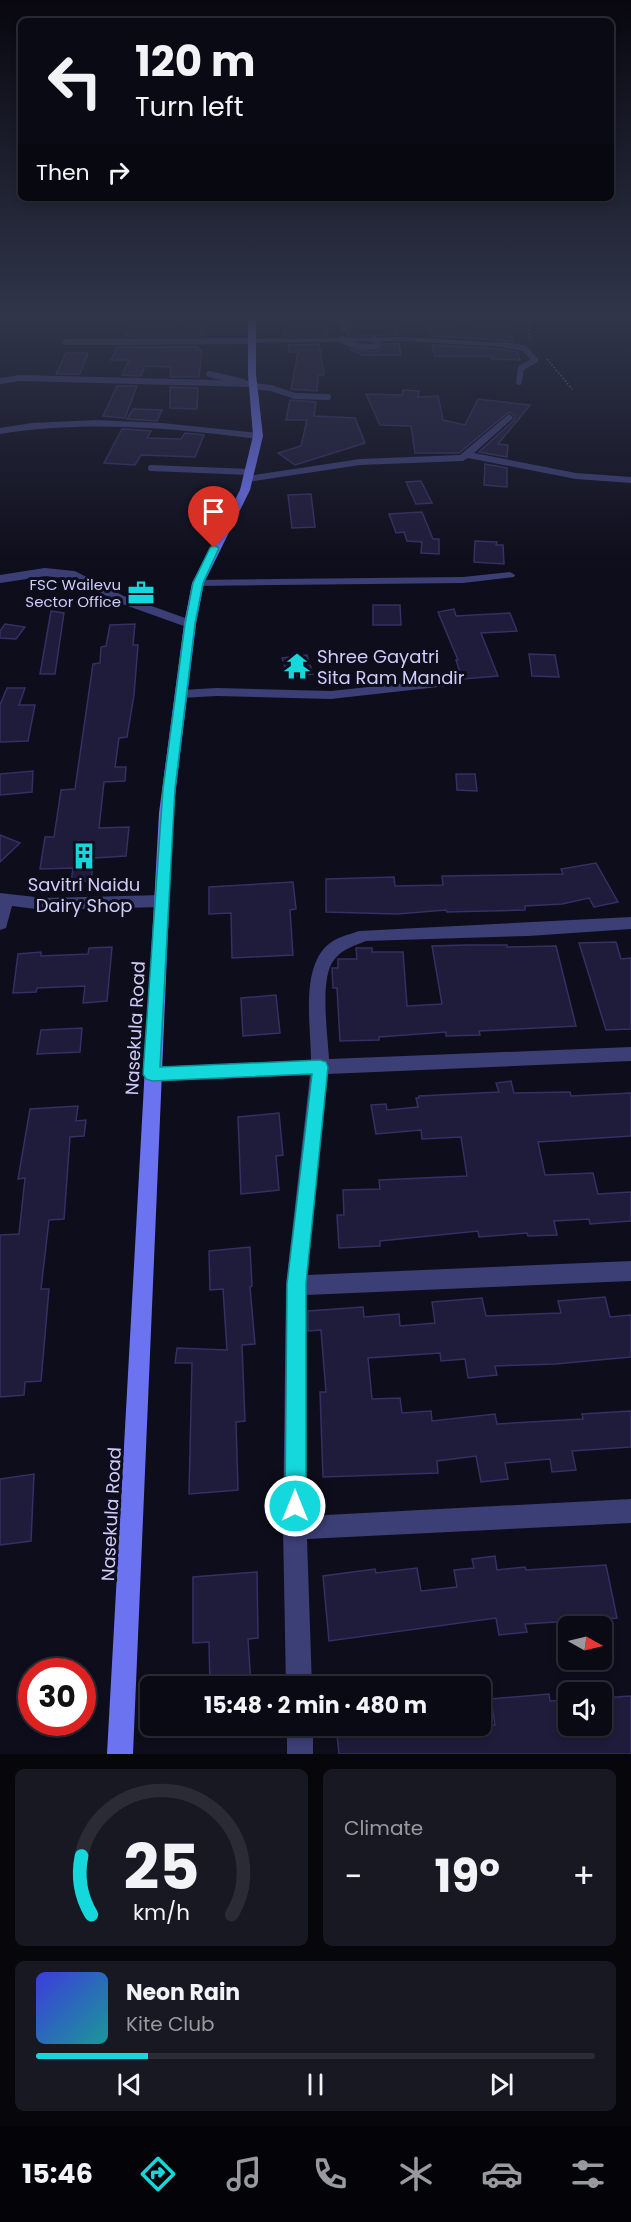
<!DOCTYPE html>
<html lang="en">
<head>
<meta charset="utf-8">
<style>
  :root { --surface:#0a0a14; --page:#181822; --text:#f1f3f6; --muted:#999aa0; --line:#2a2b34; --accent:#15d8dd }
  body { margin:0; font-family:Poppins,sans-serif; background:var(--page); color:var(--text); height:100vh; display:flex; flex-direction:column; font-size:22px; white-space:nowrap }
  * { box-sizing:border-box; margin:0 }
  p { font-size:20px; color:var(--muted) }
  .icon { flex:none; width:33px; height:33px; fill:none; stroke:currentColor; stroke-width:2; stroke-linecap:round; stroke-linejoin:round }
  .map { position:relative; height:1754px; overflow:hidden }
  .details { display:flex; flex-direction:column; gap:15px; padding:15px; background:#06060b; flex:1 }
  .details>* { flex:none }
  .guide { position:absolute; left:18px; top:18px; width:596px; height:183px; border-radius:9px; box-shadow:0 3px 9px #0003,0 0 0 2px var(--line); background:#0a0a14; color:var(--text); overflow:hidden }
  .needle { width:39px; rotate:98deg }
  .buttons { position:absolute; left:558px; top:1616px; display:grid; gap:12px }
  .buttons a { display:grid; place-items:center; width:54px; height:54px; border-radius:9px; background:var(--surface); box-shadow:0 3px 9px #0003,0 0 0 2px var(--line); font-size:30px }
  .speed { position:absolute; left:18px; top:1658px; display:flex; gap:12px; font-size:30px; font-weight:700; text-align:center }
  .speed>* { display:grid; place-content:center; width:78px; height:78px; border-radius:50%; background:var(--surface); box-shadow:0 3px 9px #0003,0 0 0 2px var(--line); line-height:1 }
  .speed .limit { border:9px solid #d22; background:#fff; color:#111 }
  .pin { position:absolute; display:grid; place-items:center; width:51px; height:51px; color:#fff; margin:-62px -26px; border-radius:50% 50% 50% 0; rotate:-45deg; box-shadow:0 0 6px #0007 }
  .pin .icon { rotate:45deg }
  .me { position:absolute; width:66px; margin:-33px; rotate:0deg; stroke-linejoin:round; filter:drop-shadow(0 0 4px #0008) }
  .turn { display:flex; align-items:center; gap:21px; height:126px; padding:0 18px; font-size:27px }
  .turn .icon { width:78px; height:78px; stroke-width:2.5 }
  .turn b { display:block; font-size:42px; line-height:51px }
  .then { display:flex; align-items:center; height:57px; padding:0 18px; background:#0003; gap:12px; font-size:22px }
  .big { font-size:45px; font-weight:700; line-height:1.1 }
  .details .tile { flex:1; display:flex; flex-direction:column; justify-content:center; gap:9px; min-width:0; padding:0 21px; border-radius:9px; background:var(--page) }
  .details .dial { align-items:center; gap:0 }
  .dial svg { height:156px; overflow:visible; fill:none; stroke:var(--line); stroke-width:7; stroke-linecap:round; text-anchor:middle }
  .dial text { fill:var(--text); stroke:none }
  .song { display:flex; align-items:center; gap:18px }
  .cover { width:72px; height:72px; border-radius:9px; background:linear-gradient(135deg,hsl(240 70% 55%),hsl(180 70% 35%)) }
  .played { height:6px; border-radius:3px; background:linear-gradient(90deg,var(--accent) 20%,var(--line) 20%) }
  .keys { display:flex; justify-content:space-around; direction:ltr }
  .heat { display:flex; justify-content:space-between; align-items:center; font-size:33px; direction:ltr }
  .details .tiles { flex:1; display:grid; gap:15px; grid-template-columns:1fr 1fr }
  .tile:last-child { grid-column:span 2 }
  .trip { position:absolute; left:140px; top:1676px; width:351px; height:60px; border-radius:9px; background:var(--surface); box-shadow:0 3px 9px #0003,0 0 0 2px var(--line); font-weight:700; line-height:60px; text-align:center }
  .dock { display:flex; height:96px; justify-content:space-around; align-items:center; background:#040408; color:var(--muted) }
  .dock .icon { width:42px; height:42px }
  .dock .current { color:var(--accent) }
  .dock b { font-size:27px; color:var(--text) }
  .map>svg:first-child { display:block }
</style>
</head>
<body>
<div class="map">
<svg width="631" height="1754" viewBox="0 0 631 1754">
  <rect width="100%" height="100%" fill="#0e0d1b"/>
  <!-- building -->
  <path fill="#1f1b3a" stroke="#352f64" stroke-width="1.5" d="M309 319H329L327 336H284L281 321Z
    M345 319H357L359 326 397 325 398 335 347 336 349 328Z
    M487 319H504L513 341 430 336 428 325Z
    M189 321 190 323H206L202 336H125L131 326 150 327 151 324Z
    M399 343 401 355H362L349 349 374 352 381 350 383 344Z
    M319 344 324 375H318L317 391 291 389 298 352H289L288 345Z
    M432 345 502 349 517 352 520 360 492 359 491 356H435Z
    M118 347H198L197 350H202L199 377H170L171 367 145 366 141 376 122 375 129 360H111Z
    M66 353H88L80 374H56Z
    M117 386H137L125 418 103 416Z
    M170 387 198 388 197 409 170 408Z
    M403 390 419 391 418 397 438 396 443 420 465 425 478 399 530 405 498 444 508 445 507 457 479 452 514 420 515 416 509 412 459 453H415L411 426 380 425 366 394 402 395Z
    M290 400 316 402 314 416 355 418 365 443 295 465 278 453 301 446 307 420H286Z
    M133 409 162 410 157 421 127 419Z
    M122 429 151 431 147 438 181 439 185 433 204 435 195 457 141 455 135 465 104 463Z
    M485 464 507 468V487L484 485Z
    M421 481 432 503 416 504 406 482Z
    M311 494 315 527 292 528 288 495Z
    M422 512 433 539H439V554L421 553 422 542 407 541 404 532 396 533 389 514Z
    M475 541 497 542 496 545H503L504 564 474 562Z
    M373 605H400L401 625H373Z
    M454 609 456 616 510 613 517 631 481 633 498 676 462 679 456 660H458L438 612Z
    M51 611 64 613 55 674H40Z
    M5 624 25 627 16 639 0 638V631Z
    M135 624 133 645H138L134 695 127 737 119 738 115 767H126L125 781 104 782 99 828 129 827 126 856 94 858 91 881 71 882 73 868 40 869 45 837H54L61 790 75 789 93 664 100 663 101 647 106 646 110 625Z
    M529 654 555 655 559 677 532 676Z
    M307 655 313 674 288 677 282 658Z
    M7 688H25L19 705H35L28 741 0 742V705Z
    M33 771 32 792 0 795V774Z
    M456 774H475L477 791 457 790Z
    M0 835 20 843 0 862Z
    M596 863 618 902 594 907 589 898 562 904 525 906V910L447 912 446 910 397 914 326 912V879L394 877 395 886 443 885 442 876 563 874 561 869Z
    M293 882 296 909 290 910 293 955 232 958 231 913 209 914V887Z
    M616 942 621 959 631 958V1029L606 1030 579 943Z
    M467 945H507V947L556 946 576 1026 479 1031 480 1035 446 1036V1032L379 1037V1040L340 1041 337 988H333L332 968H338V959H357L356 948H372V952H403L407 1006 442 1004 432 946Z
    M112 947 107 1001 83 1003 85 986 37 988 36 992 13 993 18 954 41 952V956L88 954 89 948Z
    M276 995 280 1033 243 1036 241 998Z
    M82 1028 80 1052 37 1054 41 1030Z
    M511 1081 514 1093 570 1092 571 1096 631 1093V1136L538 1142 545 1175 593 1173 598 1194 631 1192V1221L590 1224 589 1219 554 1221 557 1235 528 1236 527 1233 479 1237 478 1231 380 1241V1246L339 1248 337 1215H344L343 1190 380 1189 379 1180 467 1176 461 1137 422 1139 421 1130 376 1134 371 1105 386 1104 387 1110 418 1107 416 1098H419V1096L499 1092 496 1083Z
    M78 1106 76 1121 86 1120 84 1136 70 1137 64 1219 49 1220 41 1289H49L41 1381 25 1382 24 1395 0 1397V1235L19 1234 25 1178 18 1179 30 1109Z
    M279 1113 283 1155 276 1156 279 1190 241 1194 238 1117Z
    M250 1247 252 1286 250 1287 255 1344 242 1345 245 1421 236 1422 238 1490 189 1494 192 1363H175L177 1348 227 1350 223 1289 210 1290 209 1251Z
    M605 1297 610 1317 631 1315V1357L555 1364 495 1366 497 1375 468 1378 465 1359 441 1361 440 1353 368 1358 372 1399 400 1398 402 1413 431 1411 432 1421 495 1414 497 1424 583 1419 582 1414 631 1411V1447L572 1451 576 1470 552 1472 550 1459 505 1463 508 1479 481 1482 476 1456 437 1461 438 1473 323 1477 320 1392H326L321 1330 308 1331V1311L363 1307 364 1317 399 1314 400 1326 435 1323 432 1302 482 1298 486 1316 561 1313 558 1301Z
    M34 1474 31 1541 0 1545V1479Z
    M495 1556 497 1570 525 1567 526 1570 606 1565 617 1618 525 1624 527 1632 499 1635 496 1618 329 1641 323 1576 375 1569 376 1573 417 1568 421 1591 457 1587 454 1570 474 1568 472 1559Z
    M257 1572 258 1638 248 1639 251 1686H210L209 1642 193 1643V1577Z
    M549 1694 550 1701 568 1700V1725H602V1698L631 1696V1754H339L336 1725H495L491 1699Z"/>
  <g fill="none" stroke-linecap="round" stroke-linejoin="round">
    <!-- path -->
    <path stroke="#38a294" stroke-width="1.5" stroke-dasharray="1.5 2" stroke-linecap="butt" d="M530 338 528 324 534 319
      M547 359 572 389"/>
    <!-- lane-far1 -->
    <path stroke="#3c3e76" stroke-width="6" d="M339 319 344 328
      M342 339C353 347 365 348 378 346V342L374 339
      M66 342 253 341
      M505 345 524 348 535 360 521 368 519 382
      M209 374 243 382
      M253 386 271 388 295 396 328 397
      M151 468 250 472"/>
    <!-- lane -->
    <path stroke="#3c3e76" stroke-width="8" d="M0 579 45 572 74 575 123 600 190 624"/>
    <!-- street -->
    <path fill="#3c3e76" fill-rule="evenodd" d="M404 337 505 343 509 345 505 347 404 341 253 343 249 341 253 339Z
      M20 375 253 381 257 384 253 387 20 381 0 384V378Z
      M509 414 513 417 512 419 474 453 576 473 631 477V483L576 479 468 458 463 461 360 465 248 482 243 479 248 476 360 459 460 455Z
      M96 420 162 423 258 433 263 436 258 439C171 428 87 420 0 434V428L32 423Z
      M510 572 515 575 514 577 463 583 198 586 192 583 198 580 463 577Z
      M452 678 458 682 456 685 331 699 217 696 181 698 175 694 181 690 217 688 331 691Z
      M0 893 44 898 162 895 167 897 170 901 167 905 162 907 44 910 12 906 6 928 0 930Z
      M631 917V929L528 936 366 941C354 946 342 949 334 960 319 978 328 1036 329 1059L631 1047V1061L328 1074 307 1275 631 1261V1281L306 1295 307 1516 631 1499V1523L307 1539 312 1686H286L283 1528 286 1285 310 1075 152 1081 146 1079 143 1074 146 1069 152 1067 311 1060C311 1025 299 962 333 941 341 936 351 934 359 931Z
      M287 1725H313V1754H287Z"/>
    <!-- secondary -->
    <path fill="#6c73f1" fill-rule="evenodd" d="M248 319H256V374L263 436 250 490 204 583 196 624 173 813 133 1754H107L159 813 184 624 192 583 240 490 253 436 248 374Z"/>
  </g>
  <!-- sky -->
  <linearGradient id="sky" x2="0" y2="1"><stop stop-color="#08070f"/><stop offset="0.56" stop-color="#30354a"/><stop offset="1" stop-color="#30354a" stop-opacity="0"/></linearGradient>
  <rect width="631" height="565" fill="url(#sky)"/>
  <!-- route -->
  <path fill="#15d8dd" stroke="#0e8c90" stroke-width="1.5" d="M214 545 219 548 203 583 195 624 175 789 160 1067 320 1060 326 1062 328 1067 306 1284V1506L303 1513 295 1516 288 1513 285 1506 287 1284 312 1074 152 1081 146 1079 143 1074 163 789 185 624 193 583 210 548Z"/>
  <!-- icons -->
  <defs>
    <g id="office-bare" transform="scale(2.07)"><path d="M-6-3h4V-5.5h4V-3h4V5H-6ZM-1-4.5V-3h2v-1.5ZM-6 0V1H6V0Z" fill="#15d8dd" stroke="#0e0d1b" stroke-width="2.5" paint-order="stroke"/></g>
    <g id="temple-bare" transform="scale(2.07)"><path d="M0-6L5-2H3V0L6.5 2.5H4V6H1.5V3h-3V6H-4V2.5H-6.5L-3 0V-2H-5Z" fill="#15d8dd" stroke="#0e0d1b" stroke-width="2.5" paint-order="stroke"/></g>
    <g id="building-bare" transform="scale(2.07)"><path d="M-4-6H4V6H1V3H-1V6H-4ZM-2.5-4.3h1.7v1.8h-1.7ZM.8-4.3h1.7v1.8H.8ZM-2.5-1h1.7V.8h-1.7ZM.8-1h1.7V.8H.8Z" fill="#15d8dd" stroke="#0e0d1b" stroke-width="2.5" paint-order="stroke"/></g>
  </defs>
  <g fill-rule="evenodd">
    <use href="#office-bare" x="141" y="593"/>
    <use href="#temple-bare" x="297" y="666"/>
    <use href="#building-bare" x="84" y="856"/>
  </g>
  <g text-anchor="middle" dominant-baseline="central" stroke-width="6" stroke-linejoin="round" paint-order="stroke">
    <!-- far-poi labels -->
    <g font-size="15" fill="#ceccfa" stroke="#0e0d1b" text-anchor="end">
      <text x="121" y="584">FSC Wailevu<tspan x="121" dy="17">Sector Office</tspan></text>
    </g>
    <!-- poi labels -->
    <g font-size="18" fill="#ceccfa" stroke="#0e0d1b" text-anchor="start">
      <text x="317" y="656">Shree Gayatri<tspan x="317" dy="21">Sita Ram Mandir</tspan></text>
      <text x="84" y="884" text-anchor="middle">Savitri Naidu<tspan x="84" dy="21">Dairy Shop</tspan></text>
    </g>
    <!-- street labels -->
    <g font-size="18" fill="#ceccfa" stroke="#0e0d1b">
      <text transform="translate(135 1028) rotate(-87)">Nasekula Road</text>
      <text transform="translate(111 1514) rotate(-87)">Nasekula Road</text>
    </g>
  </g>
</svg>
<div class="buttons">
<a><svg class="needle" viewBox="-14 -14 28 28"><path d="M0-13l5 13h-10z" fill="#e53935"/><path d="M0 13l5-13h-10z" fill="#999aa0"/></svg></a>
<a><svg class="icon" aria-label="sound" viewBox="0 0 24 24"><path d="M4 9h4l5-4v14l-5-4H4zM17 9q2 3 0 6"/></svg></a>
</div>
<div class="speed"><div class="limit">30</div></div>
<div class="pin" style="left:214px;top:548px;background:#d93025"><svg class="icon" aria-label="arrive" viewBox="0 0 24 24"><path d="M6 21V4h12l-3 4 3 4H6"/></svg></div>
<svg class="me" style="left:295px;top:1506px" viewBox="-20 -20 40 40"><circle r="17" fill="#15d8dd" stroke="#fff" stroke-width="3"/><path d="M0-11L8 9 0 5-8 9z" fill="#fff"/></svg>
<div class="trip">15:48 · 2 min · 480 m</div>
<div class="guide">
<div class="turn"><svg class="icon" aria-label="left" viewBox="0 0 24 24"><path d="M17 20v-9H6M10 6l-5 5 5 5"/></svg><div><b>120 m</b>Turn left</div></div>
<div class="then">Then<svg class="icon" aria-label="right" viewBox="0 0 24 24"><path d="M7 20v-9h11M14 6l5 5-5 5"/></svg></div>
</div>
</div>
<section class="details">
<div class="tiles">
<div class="tile dial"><svg viewBox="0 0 100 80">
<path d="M14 69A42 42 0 1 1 86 69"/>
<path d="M14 69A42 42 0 0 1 9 39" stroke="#15d8dd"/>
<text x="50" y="56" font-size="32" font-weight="700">25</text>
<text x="50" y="72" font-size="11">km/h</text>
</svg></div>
<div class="tile"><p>Climate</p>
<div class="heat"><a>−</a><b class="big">19°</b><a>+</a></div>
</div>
<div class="tile">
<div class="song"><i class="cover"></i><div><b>Neon Rain</b><p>Kite Club</p></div></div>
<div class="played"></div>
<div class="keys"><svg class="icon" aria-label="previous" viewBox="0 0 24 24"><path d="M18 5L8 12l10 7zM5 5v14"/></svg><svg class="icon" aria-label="pause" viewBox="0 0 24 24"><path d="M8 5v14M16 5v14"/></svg><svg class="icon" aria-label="next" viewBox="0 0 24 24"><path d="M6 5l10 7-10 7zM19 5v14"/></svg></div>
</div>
</div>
</section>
<nav class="dock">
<b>15:46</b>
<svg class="icon current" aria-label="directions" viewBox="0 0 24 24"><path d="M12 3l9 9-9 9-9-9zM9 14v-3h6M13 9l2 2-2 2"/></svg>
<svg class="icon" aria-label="music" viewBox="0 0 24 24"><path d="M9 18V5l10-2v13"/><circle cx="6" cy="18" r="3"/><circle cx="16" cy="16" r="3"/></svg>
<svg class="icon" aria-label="phone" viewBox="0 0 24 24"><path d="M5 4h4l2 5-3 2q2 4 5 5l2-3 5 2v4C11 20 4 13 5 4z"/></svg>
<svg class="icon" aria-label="climate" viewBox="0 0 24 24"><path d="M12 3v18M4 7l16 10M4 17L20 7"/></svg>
<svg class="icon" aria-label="car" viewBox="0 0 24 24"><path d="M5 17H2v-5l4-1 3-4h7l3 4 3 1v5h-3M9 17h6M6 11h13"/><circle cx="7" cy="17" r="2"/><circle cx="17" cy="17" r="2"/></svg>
<svg class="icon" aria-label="filters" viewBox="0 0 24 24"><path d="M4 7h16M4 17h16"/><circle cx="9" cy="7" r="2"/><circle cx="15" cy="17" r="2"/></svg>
</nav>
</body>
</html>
